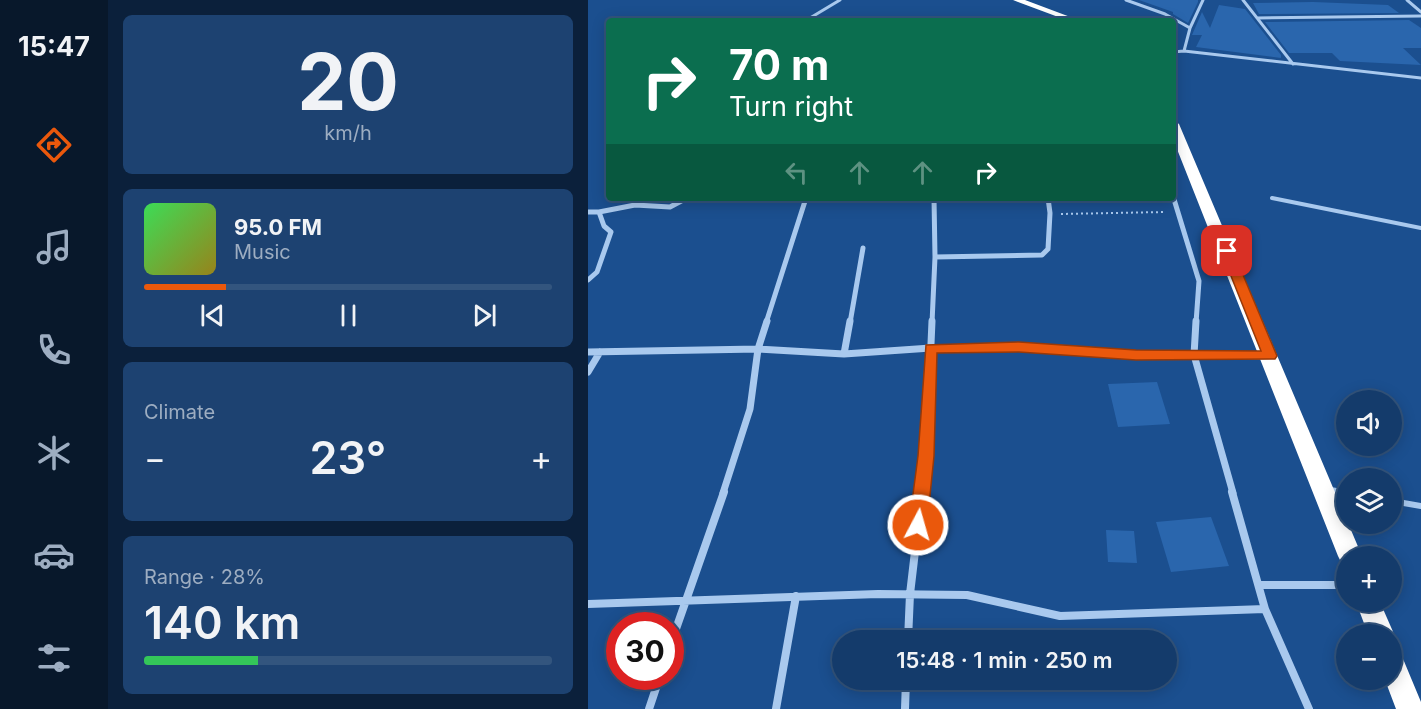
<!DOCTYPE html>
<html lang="en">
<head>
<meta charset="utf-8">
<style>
  :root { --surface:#143b6b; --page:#1d4271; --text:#f1f3f6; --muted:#9dadc1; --line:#33557e; --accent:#ea580c }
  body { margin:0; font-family:Inter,sans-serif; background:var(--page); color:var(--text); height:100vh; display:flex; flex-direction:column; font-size:22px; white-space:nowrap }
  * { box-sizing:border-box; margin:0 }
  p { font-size:20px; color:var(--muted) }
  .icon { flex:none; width:33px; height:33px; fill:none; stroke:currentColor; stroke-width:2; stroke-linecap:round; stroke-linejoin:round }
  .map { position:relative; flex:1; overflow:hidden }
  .details { display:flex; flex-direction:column; gap:15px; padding:15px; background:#0b203b; width:480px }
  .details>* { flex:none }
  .top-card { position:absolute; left:18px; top:18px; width:570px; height:183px; border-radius:6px; box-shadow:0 3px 15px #0003,0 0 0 2px var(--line); background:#0b6e4f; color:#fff; overflow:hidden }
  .controls { position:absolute; left:748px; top:390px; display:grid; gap:12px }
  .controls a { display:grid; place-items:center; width:66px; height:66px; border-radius:50%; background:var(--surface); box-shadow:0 3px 15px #0003,0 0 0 2px var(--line); font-size:30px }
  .speed { position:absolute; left:18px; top:612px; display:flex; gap:12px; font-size:30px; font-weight:700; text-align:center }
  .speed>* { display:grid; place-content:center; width:78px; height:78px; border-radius:50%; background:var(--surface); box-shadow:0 3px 15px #0003,0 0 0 2px var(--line); line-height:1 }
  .speed .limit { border:9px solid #d22; background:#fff; color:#111 }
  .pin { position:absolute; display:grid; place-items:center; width:51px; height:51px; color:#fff; margin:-26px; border-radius:12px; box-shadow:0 3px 9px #0006 }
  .me { position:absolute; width:66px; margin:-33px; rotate:6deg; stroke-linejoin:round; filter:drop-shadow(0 0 4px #0008) }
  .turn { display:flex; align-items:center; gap:21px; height:126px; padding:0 24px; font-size:27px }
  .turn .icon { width:78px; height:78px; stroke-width:2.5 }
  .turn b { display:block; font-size:42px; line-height:51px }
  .lanes { display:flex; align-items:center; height:57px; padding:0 24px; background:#0003; justify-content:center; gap:30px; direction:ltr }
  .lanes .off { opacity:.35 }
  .big { font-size:45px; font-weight:600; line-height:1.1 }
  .details .widget { flex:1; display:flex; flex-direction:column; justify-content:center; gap:9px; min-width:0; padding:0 21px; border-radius:9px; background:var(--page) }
  .details .dial { align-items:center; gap:0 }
  .dial b { font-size:78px; line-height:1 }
  .song { display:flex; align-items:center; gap:18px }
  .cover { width:72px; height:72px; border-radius:9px; background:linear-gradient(135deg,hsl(130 70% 55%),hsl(50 70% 35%)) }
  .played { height:6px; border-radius:3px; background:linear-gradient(90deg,var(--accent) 20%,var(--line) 20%) }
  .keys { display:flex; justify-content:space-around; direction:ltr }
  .heat { display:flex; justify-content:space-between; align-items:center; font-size:33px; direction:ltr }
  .charge { height:9px; border-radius:4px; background:linear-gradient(90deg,#34c759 28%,var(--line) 0) }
  .trip { position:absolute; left:244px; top:630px; width:345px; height:60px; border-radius:30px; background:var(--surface); box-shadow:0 3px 15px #0003,0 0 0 2px var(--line); font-weight:600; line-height:60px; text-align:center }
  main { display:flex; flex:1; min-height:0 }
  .tabs { display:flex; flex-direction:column; width:108px; justify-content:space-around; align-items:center; background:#08182b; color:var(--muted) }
  .tabs .icon { width:42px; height:42px }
  .tabs .current { color:var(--accent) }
  .tabs b { font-size:27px; color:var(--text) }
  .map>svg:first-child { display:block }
</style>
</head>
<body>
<main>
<nav class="tabs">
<b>15:47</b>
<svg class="icon current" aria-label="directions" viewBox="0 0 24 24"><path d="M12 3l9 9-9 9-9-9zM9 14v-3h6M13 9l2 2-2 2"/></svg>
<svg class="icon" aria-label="music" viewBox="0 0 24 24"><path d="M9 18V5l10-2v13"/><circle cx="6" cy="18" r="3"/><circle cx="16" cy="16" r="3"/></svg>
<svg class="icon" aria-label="phone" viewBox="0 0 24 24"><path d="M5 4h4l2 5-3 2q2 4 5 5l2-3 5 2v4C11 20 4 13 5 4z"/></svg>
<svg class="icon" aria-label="climate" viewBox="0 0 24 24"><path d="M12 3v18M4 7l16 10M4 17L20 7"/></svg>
<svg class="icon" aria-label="car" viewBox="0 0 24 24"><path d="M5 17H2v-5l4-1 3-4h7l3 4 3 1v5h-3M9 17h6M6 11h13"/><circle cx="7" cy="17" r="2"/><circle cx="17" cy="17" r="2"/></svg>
<svg class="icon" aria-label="filters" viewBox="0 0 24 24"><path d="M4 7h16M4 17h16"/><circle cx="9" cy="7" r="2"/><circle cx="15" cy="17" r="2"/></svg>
</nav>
<section class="details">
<div class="widget dial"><b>20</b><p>km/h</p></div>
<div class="widget">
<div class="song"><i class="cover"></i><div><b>95.0 FM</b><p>Music</p></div></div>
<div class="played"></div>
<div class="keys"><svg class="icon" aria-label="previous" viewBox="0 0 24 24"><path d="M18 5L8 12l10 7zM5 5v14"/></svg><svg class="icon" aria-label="pause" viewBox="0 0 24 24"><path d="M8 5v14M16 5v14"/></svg><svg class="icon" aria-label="next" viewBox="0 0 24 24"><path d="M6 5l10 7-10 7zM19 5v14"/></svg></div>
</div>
<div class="widget"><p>Climate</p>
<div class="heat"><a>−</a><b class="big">23°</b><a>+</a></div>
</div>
<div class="widget"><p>Range · 28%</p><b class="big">140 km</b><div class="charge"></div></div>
</section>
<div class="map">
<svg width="833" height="709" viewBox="0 0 833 709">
  <rect width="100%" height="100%" fill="#1b4f8f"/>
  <!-- building -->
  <path fill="#2a66ad" d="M551 0H610V2L600 23 585 14V12Z
    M725 2 800 5 811 13 671 14 665 3Z
    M631 5 657 9 693 55V58L608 47 614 35H604L614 12 622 28Z
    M821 20 833 28V48H815L833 65 752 61 744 53H701L677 22Z
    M569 382 582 424 530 427 520 384Z
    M623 517 641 566 583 572 568 522Z
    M518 530 546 531 549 563 520 562Z"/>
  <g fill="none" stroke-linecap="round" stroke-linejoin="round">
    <!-- path -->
    <path stroke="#a9c9ee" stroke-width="2" stroke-dasharray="2 3" stroke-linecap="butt" d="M473 214 577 212"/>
    <!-- lane-far2 -->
    <path stroke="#a9c9ee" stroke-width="4" d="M684 198 833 228"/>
    <!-- lane-far1 -->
    <path stroke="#a9c9ee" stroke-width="4.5" d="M741 489 759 492"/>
    <!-- lane -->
    <path stroke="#a9c9ee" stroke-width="6" d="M804 501 833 506"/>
    <!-- street-far3 -->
    <path stroke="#a9c9ee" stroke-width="3" d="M538 0 577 14 602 28
      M655 0 705 64
      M819 0 833 12
      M669 18 833 16
      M217 21 252 0
      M596 51 602 28 615 0
      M585 52 596 51 833 78"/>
    <!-- street-far2 -->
    <path stroke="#a9c9ee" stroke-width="5" d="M585 196 611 281 608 323
      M0 212H11L16 226 23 232 9 272 0 280
      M11 212 47 205 82 207 99 198
      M347 257 454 255 460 249 462 213 460 198
      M178 323 218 198
      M262 323 275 248
      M344 323 347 257 346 198"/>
    <!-- street-far1 -->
    <path stroke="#a9c9ee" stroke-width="7" d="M608 321 606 355 645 493
      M0 352 170 349 256 354 343 348 431 347 548 355 678 356
      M256 354 262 321
      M0 372 12 352
      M135 493 162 409 170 349 179 321
      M334 493 338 456 344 321"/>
    <!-- street -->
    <path stroke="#a9c9ee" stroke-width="8" d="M644 492 677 609 721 709
      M671 585H759
      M0 604 290 594 379 595 472 616 677 609
      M320 640 322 594 334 492
      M82 646 136 492
      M61 709 72 676
      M188 709 208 596
      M317 709 318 680"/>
    <!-- highway -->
    <path fill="#fff" fill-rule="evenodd" d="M425 0H437L493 21H481Z
      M585 120 591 124 774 556H759V566L754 564 750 556 585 139Z
      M768 602H792L806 634 804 638V634H780Z
      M804 650 813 654 833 702V709H808L797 680H804Z"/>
  </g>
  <!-- route -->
  <path fill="#ea580c" stroke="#983908" stroke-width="1.5" d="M639 248 645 251 689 356 687 359 548 360 431 352 349 353 346 456 339 525 336 531 330 533 324 531 321 525 330 456 338 345 431 342 548 350 673 351 633 251Z"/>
</svg>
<div class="controls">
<a><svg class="icon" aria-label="sound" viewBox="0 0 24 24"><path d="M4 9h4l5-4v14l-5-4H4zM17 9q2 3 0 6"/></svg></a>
<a><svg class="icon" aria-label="layers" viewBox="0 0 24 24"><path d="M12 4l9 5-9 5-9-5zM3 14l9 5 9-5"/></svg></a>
<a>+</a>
<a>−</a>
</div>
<div class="speed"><div class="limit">30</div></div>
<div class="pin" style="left:639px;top:251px;background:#d93025"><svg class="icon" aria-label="arrive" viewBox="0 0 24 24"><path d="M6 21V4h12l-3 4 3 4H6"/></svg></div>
<svg class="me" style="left:330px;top:525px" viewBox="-20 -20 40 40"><circle r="17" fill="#ea580c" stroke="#fff" stroke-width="3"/><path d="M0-11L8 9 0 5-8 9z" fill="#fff"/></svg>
<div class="trip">15:48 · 1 min · 250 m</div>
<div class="top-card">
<div class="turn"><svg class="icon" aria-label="right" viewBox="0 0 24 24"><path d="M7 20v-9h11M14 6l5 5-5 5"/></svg><div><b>70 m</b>Turn right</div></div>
<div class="lanes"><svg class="icon off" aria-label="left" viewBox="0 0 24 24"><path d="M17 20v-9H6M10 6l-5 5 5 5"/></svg><svg class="icon off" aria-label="ahead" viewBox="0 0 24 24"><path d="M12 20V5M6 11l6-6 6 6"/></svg><svg class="icon off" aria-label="ahead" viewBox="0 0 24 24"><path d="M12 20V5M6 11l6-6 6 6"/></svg><svg class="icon" aria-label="right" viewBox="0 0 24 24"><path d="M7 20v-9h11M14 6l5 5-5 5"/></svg></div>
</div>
</div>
</main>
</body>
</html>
